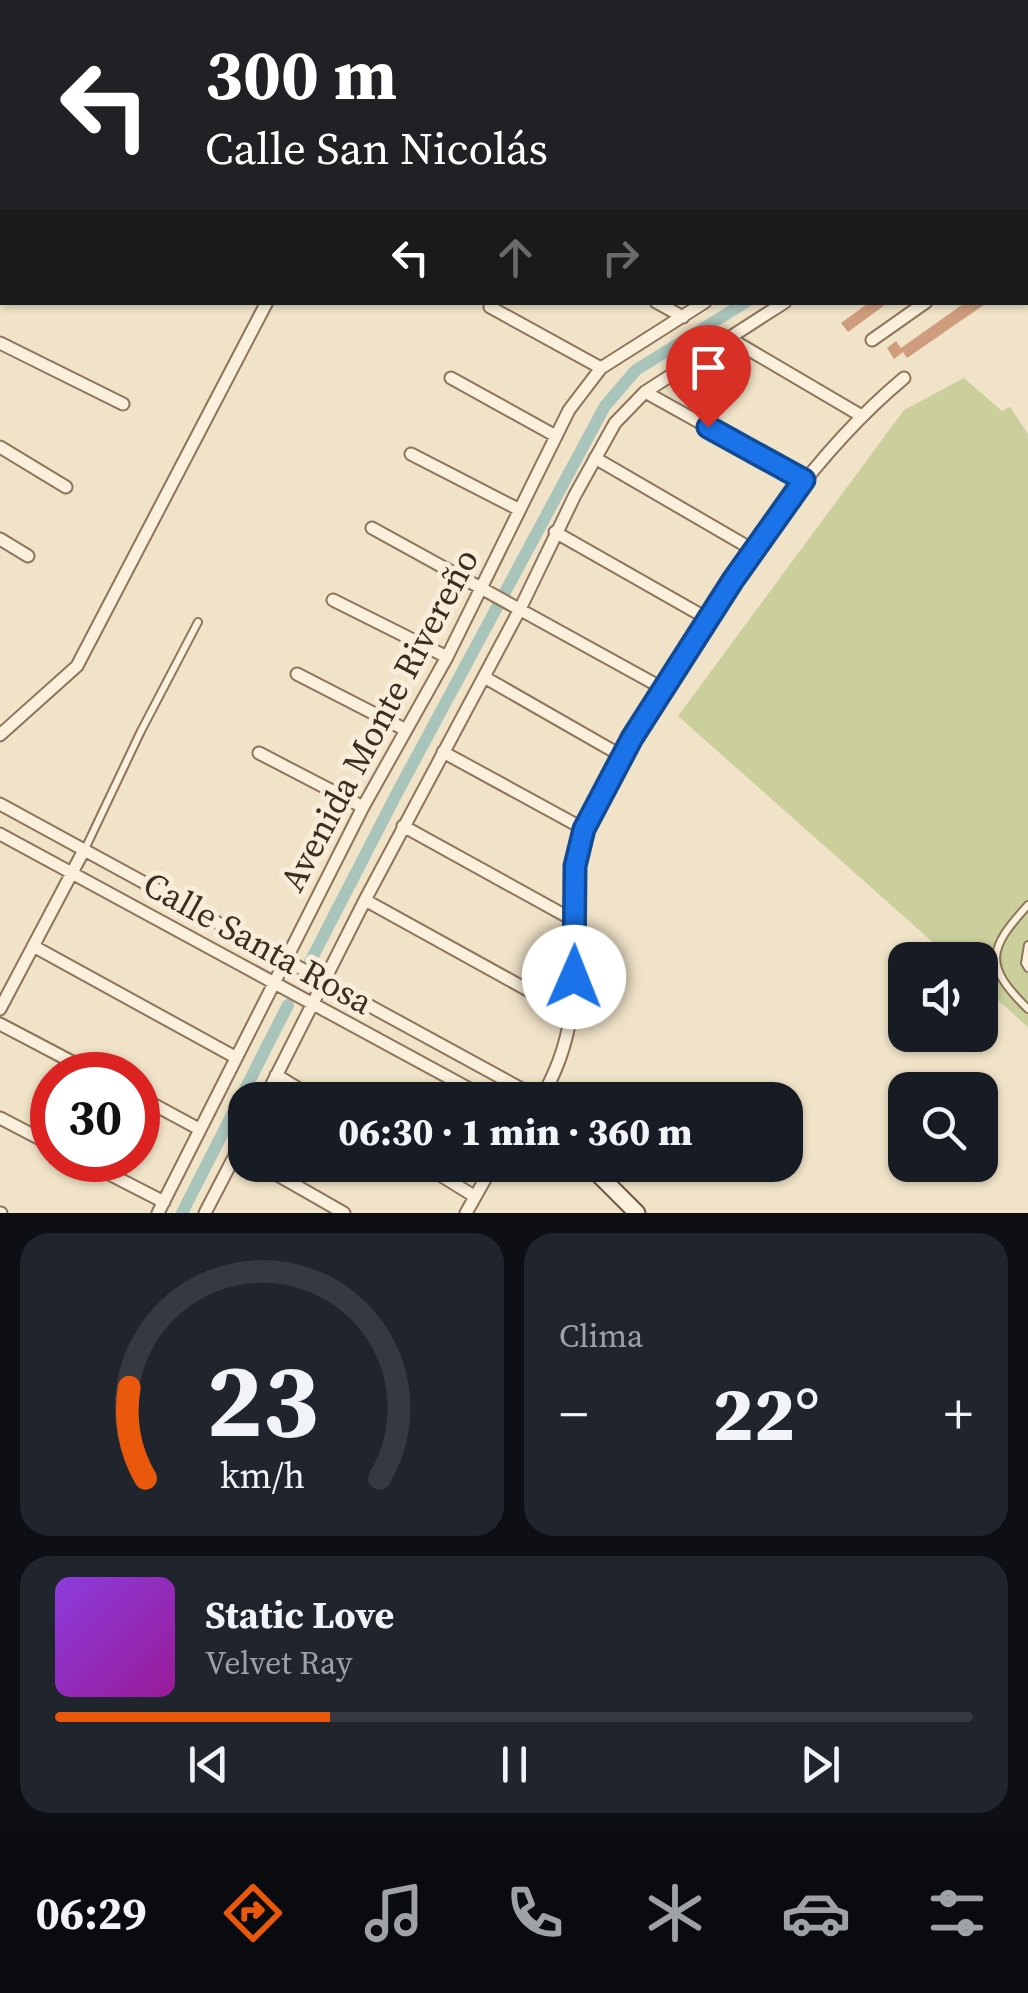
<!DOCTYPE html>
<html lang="es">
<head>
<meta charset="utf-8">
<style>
  :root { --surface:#171b24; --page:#20242c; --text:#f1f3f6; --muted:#9ea1a6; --line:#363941; --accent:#ea580c }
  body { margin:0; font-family:"Source Serif 4",serif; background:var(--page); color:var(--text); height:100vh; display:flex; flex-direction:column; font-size:38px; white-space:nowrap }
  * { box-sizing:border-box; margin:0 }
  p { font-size:32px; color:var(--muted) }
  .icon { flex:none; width:55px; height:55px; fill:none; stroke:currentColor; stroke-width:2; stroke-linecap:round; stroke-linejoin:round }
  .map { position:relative; height:1213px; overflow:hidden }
  .details { display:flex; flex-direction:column; gap:20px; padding:20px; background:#0d0f14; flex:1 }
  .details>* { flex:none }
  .banner { position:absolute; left:0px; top:0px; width:1030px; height:305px; box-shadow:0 2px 8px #0004; background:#202124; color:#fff; overflow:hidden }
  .tools { position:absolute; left:888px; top:942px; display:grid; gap:20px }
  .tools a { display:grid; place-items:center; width:110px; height:110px; border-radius:20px; background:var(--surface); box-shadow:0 2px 8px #0004; font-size:50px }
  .speed { position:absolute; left:30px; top:1052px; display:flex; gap:20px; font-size:50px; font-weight:700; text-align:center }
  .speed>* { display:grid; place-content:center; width:130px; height:130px; border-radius:50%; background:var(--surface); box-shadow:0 2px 8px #0004; line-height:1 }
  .speed .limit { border:15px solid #d22; background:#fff; color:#111 }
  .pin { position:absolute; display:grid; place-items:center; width:85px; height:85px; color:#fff; margin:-102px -42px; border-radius:50% 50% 50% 0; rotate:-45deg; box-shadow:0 0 10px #0007 }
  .pin .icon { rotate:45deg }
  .me { position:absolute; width:110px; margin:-55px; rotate:1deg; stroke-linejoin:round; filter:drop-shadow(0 0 8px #0008) }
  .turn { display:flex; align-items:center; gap:35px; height:210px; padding:0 40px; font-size:45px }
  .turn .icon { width:130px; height:130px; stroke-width:2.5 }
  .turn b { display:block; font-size:70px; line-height:85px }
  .lanes { display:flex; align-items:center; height:95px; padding:0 40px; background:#0003; justify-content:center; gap:50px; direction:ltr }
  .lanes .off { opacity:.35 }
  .big { font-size:75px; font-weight:800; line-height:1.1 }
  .details .widget { flex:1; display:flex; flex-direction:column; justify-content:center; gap:15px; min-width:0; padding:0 35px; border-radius:30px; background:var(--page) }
  .details .dial { align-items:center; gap:0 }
  .dial svg { height:260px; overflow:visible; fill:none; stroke:var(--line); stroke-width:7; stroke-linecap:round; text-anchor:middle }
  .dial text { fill:var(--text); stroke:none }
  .song { display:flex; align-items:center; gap:30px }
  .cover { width:120px; height:120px; border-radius:15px; background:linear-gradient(135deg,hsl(270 70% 55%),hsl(300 70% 35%)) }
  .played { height:10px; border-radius:5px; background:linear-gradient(90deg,var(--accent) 30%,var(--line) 30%) }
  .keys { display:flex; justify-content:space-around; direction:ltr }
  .heat { display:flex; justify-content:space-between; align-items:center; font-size:55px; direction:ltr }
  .details .tiles { flex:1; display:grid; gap:20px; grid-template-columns:1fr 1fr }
  .widget:last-child { grid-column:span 2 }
  .trip { position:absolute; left:228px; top:1082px; width:575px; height:100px; border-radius:30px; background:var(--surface); box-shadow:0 2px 8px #0004; font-weight:800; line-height:100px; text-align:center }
  .tab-bar { display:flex; height:160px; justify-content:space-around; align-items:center; background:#090b0e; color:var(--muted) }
  .tab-bar .icon { width:70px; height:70px }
  .tab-bar .selected { color:var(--accent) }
  .tab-bar b { font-size:45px; color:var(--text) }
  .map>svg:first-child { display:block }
</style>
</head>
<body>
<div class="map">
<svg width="1028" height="1213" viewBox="0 0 1028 1213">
  <rect width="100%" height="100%" fill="#f0e3c8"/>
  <!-- green -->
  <path fill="#cacf9b" d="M964 378 1002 411 1010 407 1028 434V1027L980 984V960H953L678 716 904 410Z"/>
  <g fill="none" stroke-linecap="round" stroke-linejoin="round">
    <!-- canal -->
    <path stroke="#a9c4bb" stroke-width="12" d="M309 964 396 795 605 406 636 370 746 302
      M182 1213 288 1005"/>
  </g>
  <!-- building -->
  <path fill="#cf9d7d" d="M870 302H889L848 332 841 323Z
    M966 302H988L907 358 903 352 894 359 887 348 896 341 901 348Z"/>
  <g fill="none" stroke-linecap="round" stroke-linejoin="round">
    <!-- lane casing -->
    <g stroke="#8d755c" stroke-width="10">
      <path id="lane" d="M85 849 141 731 198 622
        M1028 905C988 949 983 965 1028 1009
        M1028 945 1025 963 1028 968"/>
    </g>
    <!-- street casing -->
    <g stroke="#8d755c" stroke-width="15">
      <path id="street" d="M158 0 163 2
        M377 0 403 2
        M854 0 855 2
        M951 0 952 2
        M263 2 287 0
        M993 2 999 0
        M0 54H2
        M0 279 2 275
        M656 302 683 317
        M490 307 601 368
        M729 338 860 415
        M872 340 926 302
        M0 343 123 404
        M451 378 554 435
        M645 392 803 480
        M0 447 66 487
        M411 454 518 509
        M595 458 755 551
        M372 528 664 689
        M555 532 708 619
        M0 539 28 556
        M333 600 447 657
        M297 674 406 730
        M484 677 622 756
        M0 735 77 666 267 302
        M443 752 584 829
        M259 753 363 807
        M0 804 542 1100
        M403 826 575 921
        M0 834 490 1100
        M365 900 573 1015
        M33 946 235 1057
        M0 1009 84 850
        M0 1024 97 1075
        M276 1075 317 1100
        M138 1096 199 1129
        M264 1100 365 900 520 609 575 495 615 423 645 392 785 302
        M540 1100C575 1042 575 991 575 925 575 905 572 884 575 864 587 800 629 743 664 689 734 579 802 463 904 378
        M0 1118 52 1145
        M82 1160 164 1202
        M260 1165 344 1213
        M424 1165 474 1196
        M0 1213H1
        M158 1213 363 807 447 657 569 410 601 368 705 302
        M205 1213 245 1136
        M466 1213 493 1165"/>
    </g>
    <!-- secondary casing -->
    <g stroke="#6f563f" stroke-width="19">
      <path id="secondary" d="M0 117 2 116
        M589 1165 637 1213"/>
    </g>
    <!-- lane -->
    <use href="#lane" stroke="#faf0dc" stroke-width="6"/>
    <!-- street -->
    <use href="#street" stroke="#faf0dc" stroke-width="11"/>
    <!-- secondary -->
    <use href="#secondary" stroke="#faf0dc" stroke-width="15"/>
  </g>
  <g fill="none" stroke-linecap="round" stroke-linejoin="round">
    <!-- route casing -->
    <g stroke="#114b97" stroke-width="25">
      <path id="route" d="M574 977 575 866 584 829 632 738 733 580 804 480 708 427"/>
    </g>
    <!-- route -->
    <use href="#route" stroke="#1a73e8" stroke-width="18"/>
  </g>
  <g text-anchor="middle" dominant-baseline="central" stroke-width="10" stroke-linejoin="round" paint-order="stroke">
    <!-- street labels -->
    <g font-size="35" fill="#3d2d20" stroke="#f7edd8">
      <text transform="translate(379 720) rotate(-62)">Avenida Monte Rivereño</text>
      <text transform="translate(258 943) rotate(29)">Calle Santa Rosa</text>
    </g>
  </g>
</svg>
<div class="tools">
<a><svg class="icon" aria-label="sound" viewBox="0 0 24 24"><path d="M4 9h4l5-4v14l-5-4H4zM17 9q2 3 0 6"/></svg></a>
<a><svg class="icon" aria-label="search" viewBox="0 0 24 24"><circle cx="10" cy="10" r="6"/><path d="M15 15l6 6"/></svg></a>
</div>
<div class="speed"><div class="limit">30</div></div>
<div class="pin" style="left:708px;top:427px;background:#d93025"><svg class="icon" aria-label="arrive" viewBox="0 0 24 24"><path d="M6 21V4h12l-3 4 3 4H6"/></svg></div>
<svg class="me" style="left:574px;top:977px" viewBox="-20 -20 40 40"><circle r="19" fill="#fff"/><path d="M0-13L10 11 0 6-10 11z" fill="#1a73e8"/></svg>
<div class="trip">06:30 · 1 min · 360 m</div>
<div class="banner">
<div class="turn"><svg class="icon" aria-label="left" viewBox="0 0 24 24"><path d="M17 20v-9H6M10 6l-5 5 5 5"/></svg><div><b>300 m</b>Calle San Nicolás</div></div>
<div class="lanes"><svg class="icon" aria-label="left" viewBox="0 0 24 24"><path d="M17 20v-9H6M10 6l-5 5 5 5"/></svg><svg class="icon off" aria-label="ahead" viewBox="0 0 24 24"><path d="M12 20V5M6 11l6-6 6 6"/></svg><svg class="icon off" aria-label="right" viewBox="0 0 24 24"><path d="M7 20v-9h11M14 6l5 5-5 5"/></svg></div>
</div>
</div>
<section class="details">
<div class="tiles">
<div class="widget dial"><svg viewBox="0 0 100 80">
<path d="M14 69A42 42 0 1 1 86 69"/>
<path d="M14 69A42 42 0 0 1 9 41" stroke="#ea580c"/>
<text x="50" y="56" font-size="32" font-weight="700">23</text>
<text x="50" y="72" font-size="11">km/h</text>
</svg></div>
<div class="widget"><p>Clima</p>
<div class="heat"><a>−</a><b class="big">22°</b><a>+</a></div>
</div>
<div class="widget">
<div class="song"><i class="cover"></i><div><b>Static Love</b><p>Velvet Ray</p></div></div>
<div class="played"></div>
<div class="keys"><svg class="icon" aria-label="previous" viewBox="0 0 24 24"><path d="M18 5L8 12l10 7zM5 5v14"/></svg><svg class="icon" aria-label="pause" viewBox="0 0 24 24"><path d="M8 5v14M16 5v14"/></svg><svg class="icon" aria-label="next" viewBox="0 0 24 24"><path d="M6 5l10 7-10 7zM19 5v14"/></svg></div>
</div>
</div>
</section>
<nav class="tab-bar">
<b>06:29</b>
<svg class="icon selected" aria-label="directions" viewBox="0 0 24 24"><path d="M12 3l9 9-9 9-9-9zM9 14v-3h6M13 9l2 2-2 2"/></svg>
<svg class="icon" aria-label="music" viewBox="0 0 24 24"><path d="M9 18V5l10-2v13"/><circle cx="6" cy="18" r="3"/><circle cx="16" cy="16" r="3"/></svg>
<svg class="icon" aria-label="phone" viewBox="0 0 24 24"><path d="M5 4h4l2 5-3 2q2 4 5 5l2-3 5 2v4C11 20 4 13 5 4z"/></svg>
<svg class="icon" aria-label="climate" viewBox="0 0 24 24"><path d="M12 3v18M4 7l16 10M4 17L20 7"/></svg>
<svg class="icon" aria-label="car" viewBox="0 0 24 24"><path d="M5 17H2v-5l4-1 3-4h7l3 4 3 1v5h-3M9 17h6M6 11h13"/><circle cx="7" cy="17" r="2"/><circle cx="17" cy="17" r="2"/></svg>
<svg class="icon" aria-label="filters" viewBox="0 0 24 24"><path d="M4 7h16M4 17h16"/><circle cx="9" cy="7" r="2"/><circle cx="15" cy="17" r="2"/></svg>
</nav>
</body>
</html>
